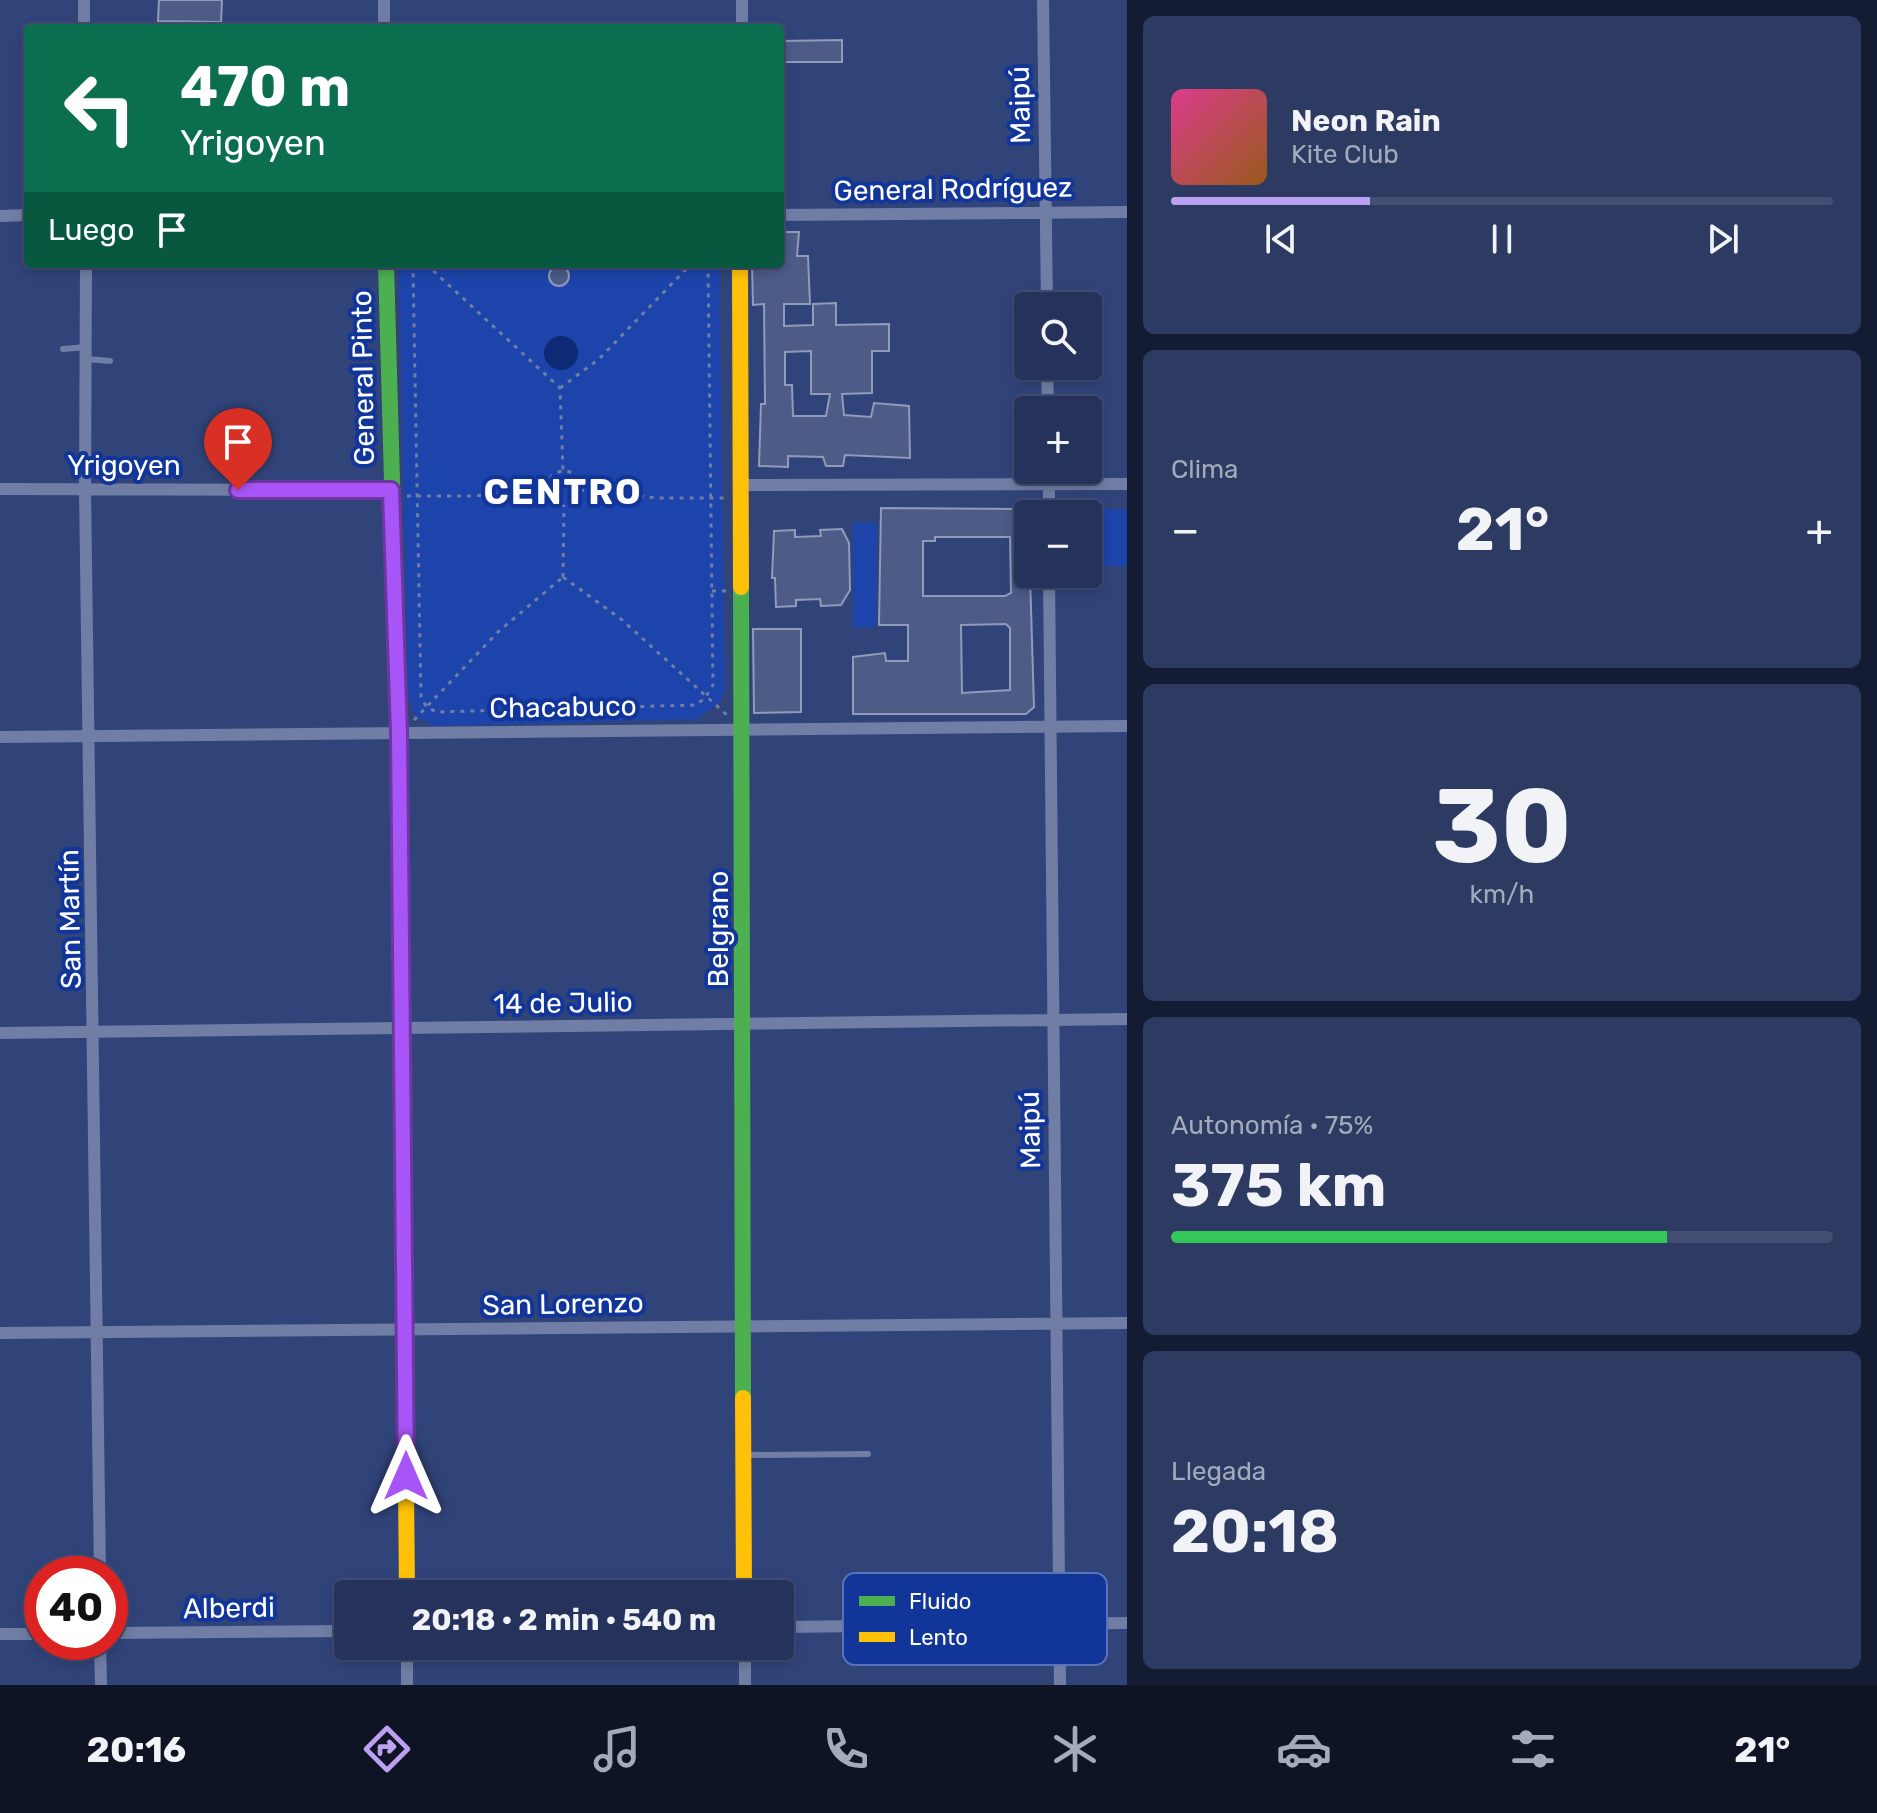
<!DOCTYPE html>
<html lang="es">
<head>
<meta charset="utf-8">
<style>
  :root { --surface:#25335c; --page:#2d3b62; --text:#f1f3f6; --muted:#a3aabb; --line:#424e72; --accent:#bca0f2 }
  body { margin:0; font-family:Rubik,sans-serif; background:var(--page); color:var(--text); height:100vh; display:flex; flex-direction:column; font-size:30px; white-space:nowrap }
  * { box-sizing:border-box; margin:0 }
  p { font-size:26px; color:var(--muted) }
  .icon { flex:none; width:44px; height:44px; fill:none; stroke:currentColor; stroke-width:2; stroke-linecap:round; stroke-linejoin:round }
  .map { position:relative; flex:1; overflow:hidden }
  .side { display:flex; flex-direction:column; gap:16px; padding:16px; background:#141c33; width:750px }
  .side>* { flex:none }
  .hud { position:absolute; left:24px; top:24px; width:760px; height:244px; border-radius:8px; box-shadow:0 4px 12px #0003,0 0 0 2px var(--line); background:#0b6e4f; color:#fff; overflow:hidden }
  .controls { position:absolute; left:1014px; top:292px; display:grid; gap:16px }
  .controls a { display:grid; place-items:center; width:88px; height:88px; border-radius:8px; background:var(--surface); box-shadow:0 4px 12px #0003,0 0 0 2px var(--line); font-size:40px }
  .speed { position:absolute; left:24px; top:1556px; display:flex; gap:16px; font-size:40px; font-weight:700; text-align:center }
  .speed>* { display:grid; place-content:center; width:104px; height:104px; border-radius:50%; background:var(--surface); box-shadow:0 4px 12px #0003,0 0 0 2px var(--line); line-height:1 }
  .speed .limit { border:12px solid #d22; background:#fff; color:#111 }
  .pin { position:absolute; display:grid; place-items:center; width:68px; height:68px; color:#fff; margin:-82px -34px; border-radius:50% 50% 50% 0; rotate:-45deg; box-shadow:0 0 8px #0007 }
  .pin .icon { rotate:45deg }
  .me { position:absolute; width:88px; margin:-44px; rotate:0deg; stroke-linejoin:round; filter:drop-shadow(0 0 6px #0008) }
  .turn { display:flex; align-items:center; gap:28px; height:168px; padding:0 24px; font-size:36px }
  .turn .icon { width:104px; height:104px; stroke-width:2.5 }
  .turn b { display:block; font-size:56px; line-height:68px }
  .then { display:flex; align-items:center; height:76px; padding:0 24px; background:#0003; gap:16px; font-size:30px }
  .big { font-size:60px; font-weight:700; line-height:1.1 }
  .side .card { flex:1; display:flex; flex-direction:column; justify-content:center; gap:12px; min-width:0; padding:0 28px; border-radius:12px; background:var(--page) }
  .side .dial { align-items:center; gap:0 }
  .dial b { font-size:104px; line-height:1 }
  .song { display:flex; align-items:center; gap:24px }
  .cover { width:96px; height:96px; border-radius:12px; background:linear-gradient(135deg,hsl(330 70% 55%),hsl(30 70% 35%)) }
  .played { height:8px; border-radius:4px; background:linear-gradient(90deg,var(--accent) 30%,var(--line) 30%) }
  .keys { display:flex; justify-content:space-around; direction:ltr }
  .heat { display:flex; justify-content:space-between; align-items:center; font-size:44px; direction:ltr }
  .charge { height:12px; border-radius:6px; background:linear-gradient(90deg,#34c759 75%,var(--line) 0) }
  .trip { position:absolute; left:334px; top:1580px; width:460px; height:80px; border-radius:8px; background:var(--surface); box-shadow:0 4px 12px #0003,0 0 0 2px var(--line); font-weight:700; line-height:80px; text-align:center }
  .tab-bar { display:flex; height:128px; justify-content:space-around; align-items:center; background:#0f1425; color:var(--muted) }
  .tab-bar .icon { width:56px; height:56px }
  .tab-bar .on { color:var(--accent) }
  .tab-bar b { font-size:36px; color:var(--text) }
  main { display:flex; flex:1; min-height:0 }
  .map>svg:first-child { display:block }
</style>
</head>
<body>
<main>
<div class="map">
<svg width="1127" height="1685" viewBox="0 0 1127 1685">
  <rect width="100%" height="100%" fill="#31447a"/>
  <!-- green -->
  <path fill="#1d44ab" d="M399 264H719L725 689 720 702 698 719 435 726 415 716 408 695Z
    M1127 509V566H1088V514H1062V510Z
    M853 522 877 523 876 627H853Z"/>
  <!-- water -->
  <path fill="#0e2975" d="M544 353a17 17 0 1 1 34 0a17 17 0 1 1-34 0Z"/>
  <!-- building -->
  <path fill="#4c5c87" stroke="#909ab9" stroke-width="2" fill-rule="evenodd" d="M159 0H222L221 22 158 21Z
    M842 40V62H780V41Z
    M780 232H799L797 256H808L810 304H784V326L813 325V304L836 303V325L889 324V351H872V393L842 394 844 415 871 417 874 403 909 406 910 458 845 455 843 466H826L823 457 788 456V467L759 466 761 404H765L764 304 753 305 752 264H780ZM811 351V394H830L826 416H793L792 385H785V352Z
    M549 276a10 10 0 1 1 20 0a10 10 0 1 1-20 0Z
    M881 508 1028 509 1034 707 1026 714H853V657L885 653 886 661H908V625H879ZM935 537H1010L1011 593 1005 596H923V541H935ZM1006 624 1010 628V690L962 693 961 625Z
    M842 529 849 543 850 590 841 605 821 606 820 599 796 600V606L776 607 775 578H772L774 531 795 530V537L821 536 820 530Z
    M753 629H801V712L754 713Z"/>
  <g fill="none" stroke-linecap="round" stroke-linejoin="round">
    <!-- path -->
    <path stroke="#707ea5" stroke-width="3" stroke-dasharray="4 6" stroke-linecap="butt" d="M416 264 413 271 421 697 426 706 436 712 696 705 705 698 713 685 708 264
      M426 264 560 388 563 471
      M560 388 599 359 691 264
      M547 488a17 17 0 1 1 34 0a17 17 0 1 1-34 0Z
      M580 490 658 498H728
      M407 496H473L547 490
      M563 577 621 619 728 716
      M563 577 564 505
      M712 591H728
      M414 720 499 631 563 577"/>
    <!-- lane -->
    <path stroke="#707ea5" stroke-width="6" d="M63 349 87 347
      M87 359 110 361
      M747 1455 868 1454"/>
    <!-- street -->
    <path stroke="#707ea5" stroke-width="12" d="M84 0V28
      M384 0V28
      M1043 0 1047 306
      M742 28V0
      M780 215 1127 212
      M0 216 28 215
      M86 264 85 489 100 1574
      M1047 366 1048 410
      M1049 470V514
      M740 485 1127 484
      M0 489 391 490
      M1049 574 1060 1685
      M0 737 1127 726
      M0 1033 1127 1019
      M0 1333 1127 1323
      M780 1627 1127 1623
      M110 1633 348 1631
      M0 1634H42
      M100 1642 101 1685
      M407 1646V1685
      M745 1646V1685"/>
    <!-- fast -->
    <path stroke="#4caf50" stroke-width="16" d="M386 264 399 733 405 1376
      M741 587 743 1398"/>
    <!-- slow -->
    <path stroke="#ffc107" stroke-width="16" d="M740 264 741 587
      M405 1376 407 1594
      M743 1398 744 1594"/>
  </g>
  <g fill="none" stroke-linecap="round" stroke-linejoin="round">
    <!-- route casing -->
    <g stroke="#6d37a1" stroke-width="20">
      <path id="route" d="M238 490H391L399 733 406 1476"/>
    </g>
    <!-- route -->
    <use href="#route" stroke="#a855f7" stroke-width="14"/>
  </g>
  <g text-anchor="middle" dominant-baseline="central" stroke-width="8" stroke-linejoin="round" paint-order="stroke">
    <!-- street labels -->
    <g font-size="28" fill="#fff" stroke="#123599">
      <text transform="translate(1020 105) rotate(-91)">Maipú</text>
      <text transform="translate(953 189) rotate(-1)">General Rodríguez</text>
      <text transform="translate(363 378) rotate(-91)">General Pinto</text>
      <text x="124" y="465">Yrigoyen</text>
      <text transform="translate(563 707) rotate(-1)">Chacabuco</text>
      <text transform="translate(70 919) rotate(-91)">San Martín</text>
      <text transform="translate(718 929) rotate(-90)">Belgrano</text>
      <text transform="translate(563 1003) rotate(-1)">14 de Julio</text>
      <text transform="translate(1030 1130) rotate(-91)">Maipú</text>
      <text transform="translate(563 1304) rotate(-1)">San Lorenzo</text>
      <text transform="translate(229 1608) rotate(-1)">Alberdi</text>
    </g>
    <!-- district labels -->
    <g font-size="36" font-weight="bold" letter-spacing="2" fill="#fff" stroke="#123599">
      <text x="563" y="491">CENTRO</text>
    </g>
  </g>
  <!-- legend -->
  <rect x="843" y="1573" width="264" height="92" rx="12" fill="#123599" stroke="#5972b8" stroke-width="2"/>
  <rect x="859" y="1596" width="36" height="10" fill="#4caf50"/>
  <rect x="859" y="1632" width="36" height="10" fill="#ffc107"/>
  <g font-size="22" fill="#fff">
    <text x="909" y="1609">Fluido</text>
    <text x="909" y="1645">Lento</text>
  </g>
</svg>
<div class="controls">
<a><svg class="icon" aria-label="search" viewBox="0 0 24 24"><circle cx="10" cy="10" r="6"/><path d="M15 15l6 6"/></svg></a>
<a>+</a>
<a>−</a>
</div>
<div class="speed"><div class="limit">40</div></div>
<div class="pin" style="left:238px;top:490px;background:#d93025"><svg class="icon" aria-label="arrive" viewBox="0 0 24 24"><path d="M6 21V4h12l-3 4 3 4H6"/></svg></div>
<svg class="me" style="left:406px;top:1476px" viewBox="-20 -20 40 40"><path d="M0-17L14 15 0 8-14 15z" fill="#a855f7" stroke="#fff" stroke-width="4"/></svg>
<div class="trip">20:18 · 2 min · 540 m</div>
<div class="hud">
<div class="turn"><svg class="icon" aria-label="left" viewBox="0 0 24 24"><path d="M17 20v-9H6M10 6l-5 5 5 5"/></svg><div><b>470 m</b>Yrigoyen</div></div>
<div class="then">Luego<svg class="icon" aria-label="arrive" viewBox="0 0 24 24"><path d="M6 21V4h12l-3 4 3 4H6"/></svg></div>
</div>
</div>
<section class="side">
<div class="card">
<div class="song"><i class="cover"></i><div><b>Neon Rain</b><p>Kite Club</p></div></div>
<div class="played"></div>
<div class="keys"><svg class="icon" aria-label="previous" viewBox="0 0 24 24"><path d="M18 5L8 12l10 7zM5 5v14"/></svg><svg class="icon" aria-label="pause" viewBox="0 0 24 24"><path d="M8 5v14M16 5v14"/></svg><svg class="icon" aria-label="next" viewBox="0 0 24 24"><path d="M6 5l10 7-10 7zM19 5v14"/></svg></div>
</div>
<div class="card"><p>Clima</p>
<div class="heat"><a>−</a><b class="big">21°</b><a>+</a></div>
</div>
<div class="card dial"><b>30</b><p>km/h</p></div>
<div class="card"><p>Autonomía · 75%</p><b class="big">375 km</b><div class="charge"></div></div>
<div class="card"><p>Llegada</p><b class="big">20:18</b></div>
</section>
</main>
<nav class="tab-bar">
<b>20:16</b>
<svg class="icon on" aria-label="directions" viewBox="0 0 24 24"><path d="M12 3l9 9-9 9-9-9zM9 14v-3h6M13 9l2 2-2 2"/></svg>
<svg class="icon" aria-label="music" viewBox="0 0 24 24"><path d="M9 18V5l10-2v13"/><circle cx="6" cy="18" r="3"/><circle cx="16" cy="16" r="3"/></svg>
<svg class="icon" aria-label="phone" viewBox="0 0 24 24"><path d="M5 4h4l2 5-3 2q2 4 5 5l2-3 5 2v4C11 20 4 13 5 4z"/></svg>
<svg class="icon" aria-label="climate" viewBox="0 0 24 24"><path d="M12 3v18M4 7l16 10M4 17L20 7"/></svg>
<svg class="icon" aria-label="car" viewBox="0 0 24 24"><path d="M5 17H2v-5l4-1 3-4h7l3 4 3 1v5h-3M9 17h6M6 11h13"/><circle cx="7" cy="17" r="2"/><circle cx="17" cy="17" r="2"/></svg>
<svg class="icon" aria-label="filters" viewBox="0 0 24 24"><path d="M4 7h16M4 17h16"/><circle cx="9" cy="7" r="2"/><circle cx="15" cy="17" r="2"/></svg>
<b>21°</b>
</nav>
</body>
</html>
